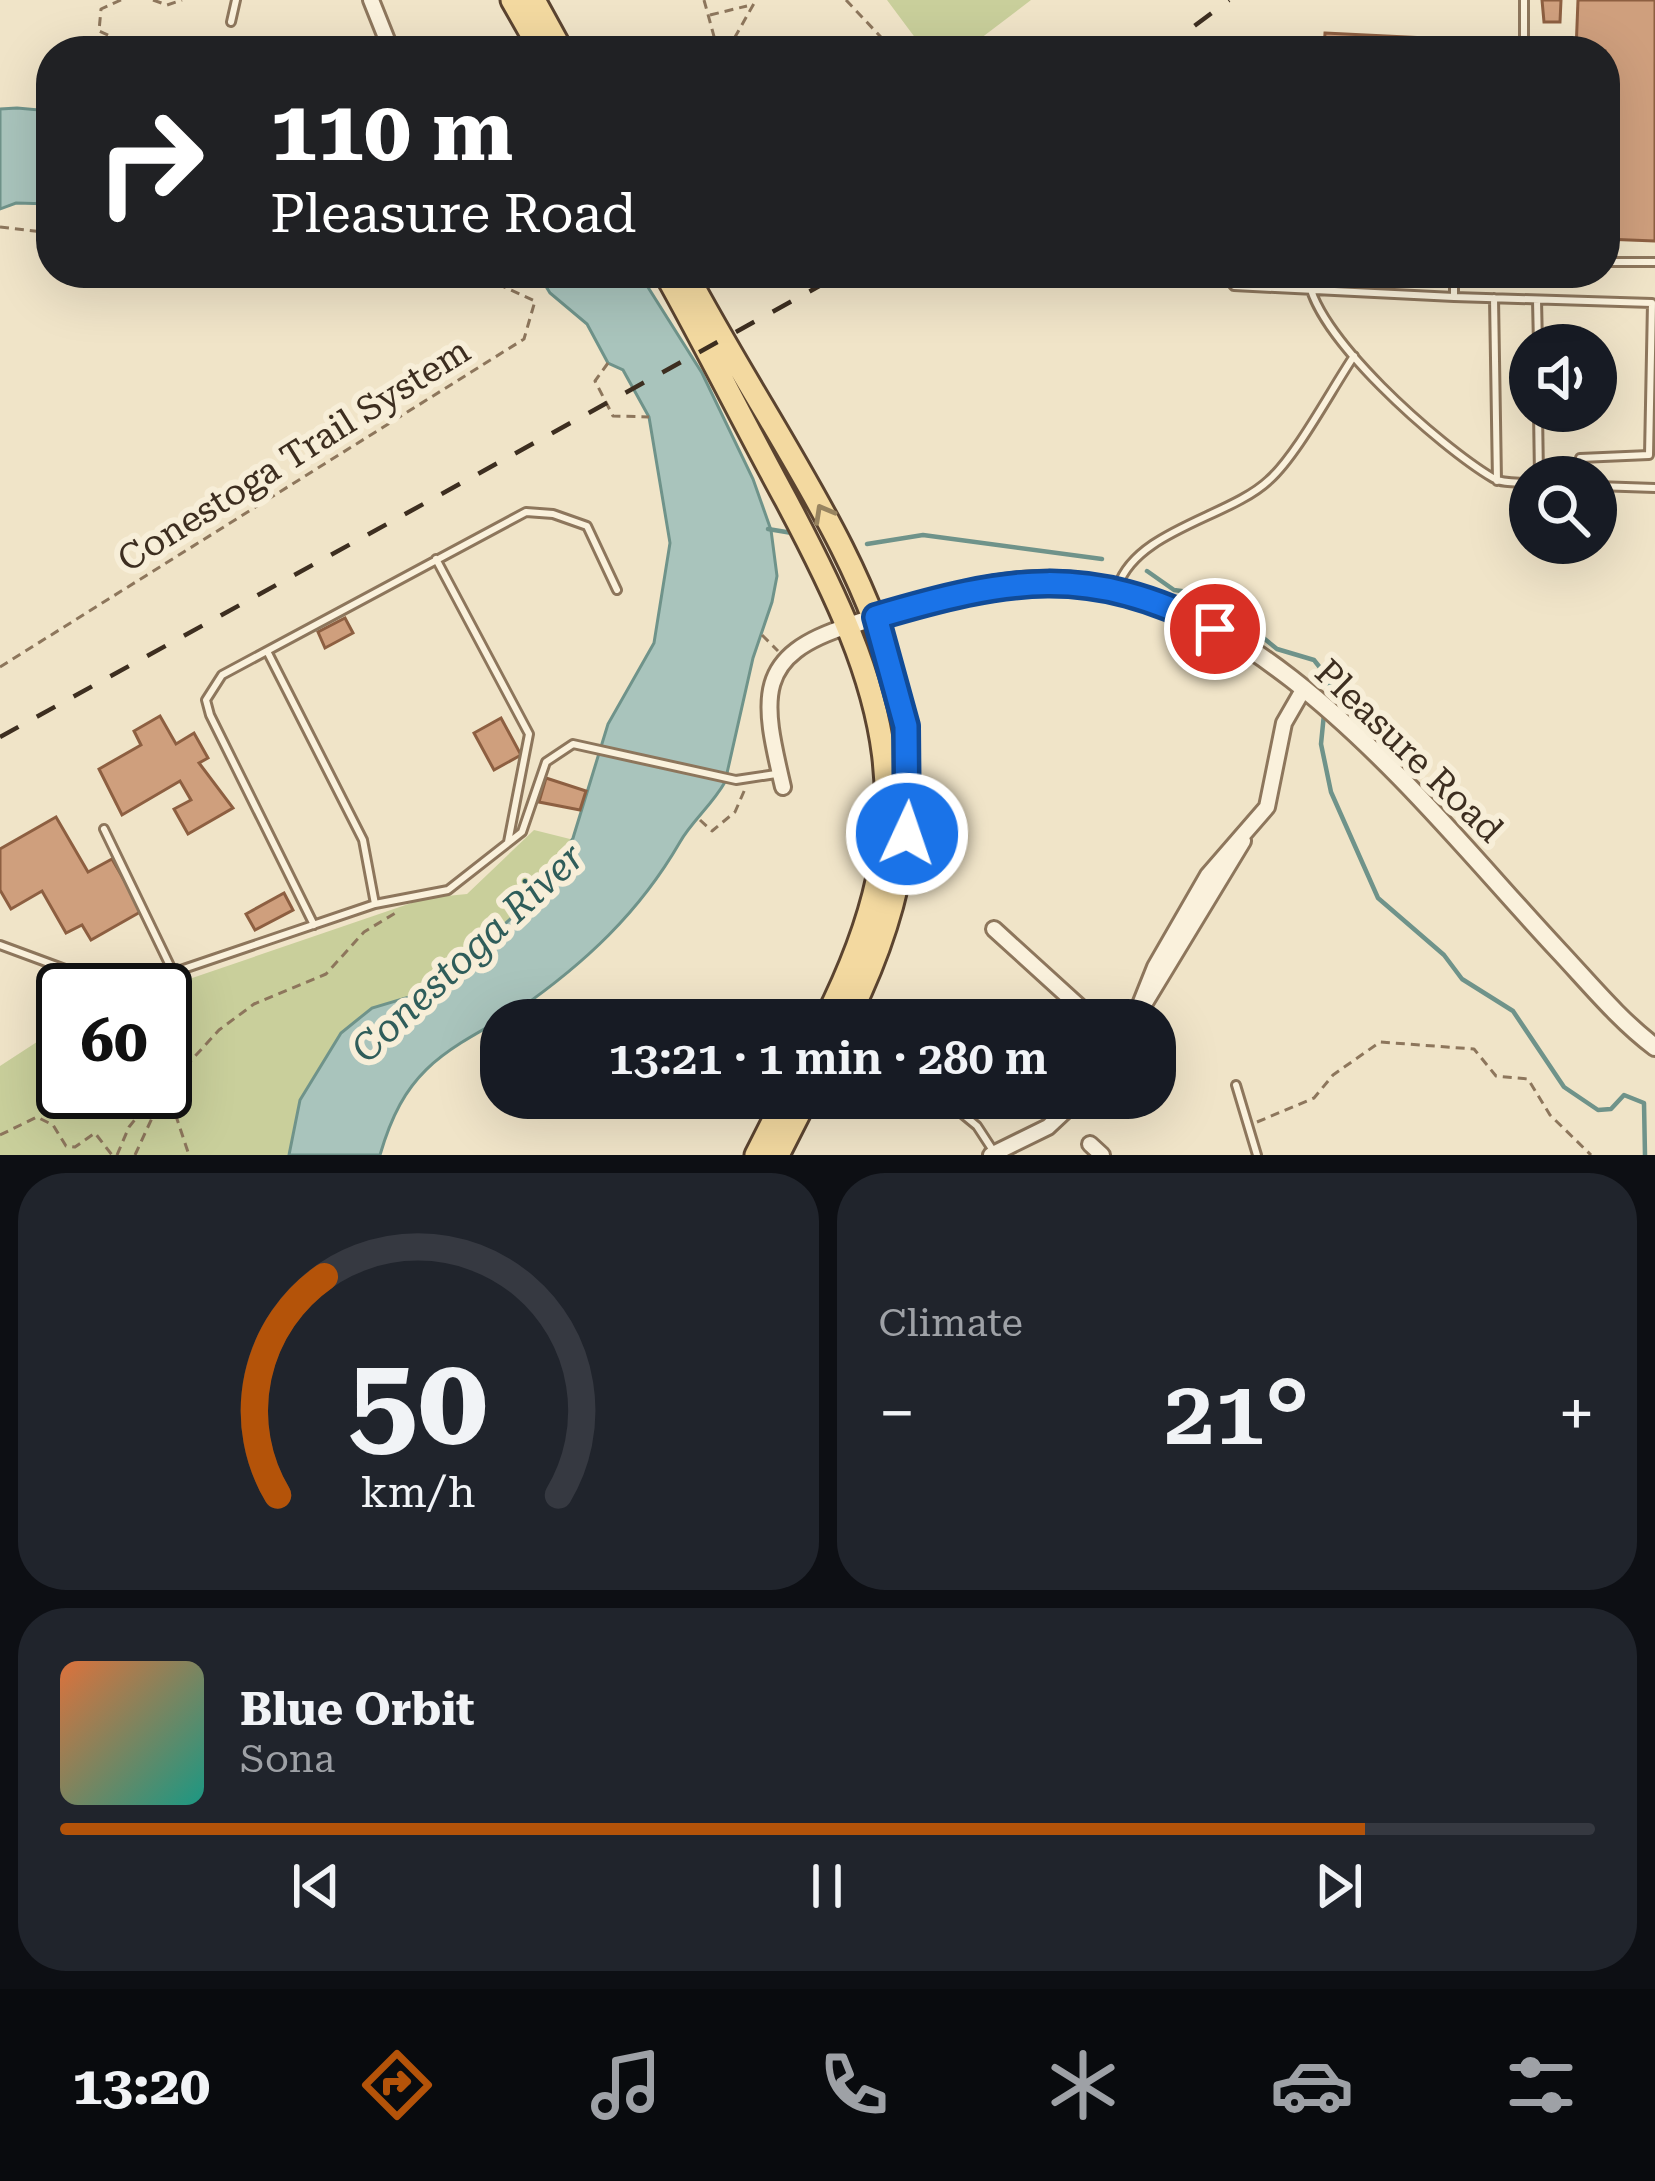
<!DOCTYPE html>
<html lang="en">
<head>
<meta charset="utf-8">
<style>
  :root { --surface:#171b24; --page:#20242c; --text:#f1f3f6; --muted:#9ea1a6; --line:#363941; --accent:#b45309 }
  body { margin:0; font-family:"Roboto Serif",serif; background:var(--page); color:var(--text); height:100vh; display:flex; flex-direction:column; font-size:45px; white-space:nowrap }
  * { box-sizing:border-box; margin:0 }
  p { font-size:39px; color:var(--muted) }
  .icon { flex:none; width:66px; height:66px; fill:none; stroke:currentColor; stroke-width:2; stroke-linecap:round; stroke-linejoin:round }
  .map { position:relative; height:1155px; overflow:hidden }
  .details { display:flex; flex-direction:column; gap:18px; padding:18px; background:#0d0f14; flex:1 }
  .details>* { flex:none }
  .guide { position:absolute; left:36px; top:36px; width:1584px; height:252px; border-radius:48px; box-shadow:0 12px 48px #0002; background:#202124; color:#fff; overflow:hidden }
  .buttons { position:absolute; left:1509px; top:324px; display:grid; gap:24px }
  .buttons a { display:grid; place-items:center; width:108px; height:108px; border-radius:50%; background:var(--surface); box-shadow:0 12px 48px #0002; font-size:60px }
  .speed { position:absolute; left:36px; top:963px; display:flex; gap:24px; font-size:60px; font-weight:700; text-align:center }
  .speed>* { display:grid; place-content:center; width:156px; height:156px; border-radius:50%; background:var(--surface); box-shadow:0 12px 48px #0002; line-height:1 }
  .speed .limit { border:6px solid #111; border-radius:18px; background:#fff; color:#111 }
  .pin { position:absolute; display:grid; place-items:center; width:102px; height:102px; color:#fff; margin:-51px; border:6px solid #fff; border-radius:50%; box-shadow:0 3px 12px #0007 }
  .me { position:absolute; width:132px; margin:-66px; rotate:3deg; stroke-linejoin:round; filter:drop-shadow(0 0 9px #0008) }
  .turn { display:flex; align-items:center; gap:42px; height:252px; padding:0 36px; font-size:54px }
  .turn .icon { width:156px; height:156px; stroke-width:2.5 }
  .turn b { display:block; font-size:84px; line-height:102px }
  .big { font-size:90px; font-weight:600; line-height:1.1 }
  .details .card { flex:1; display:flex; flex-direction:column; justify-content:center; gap:18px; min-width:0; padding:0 42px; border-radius:48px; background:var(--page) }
  .details .dial { align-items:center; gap:0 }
  .dial svg { height:312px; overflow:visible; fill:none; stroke:var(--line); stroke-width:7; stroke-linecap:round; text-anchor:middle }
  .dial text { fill:var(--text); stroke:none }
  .song { display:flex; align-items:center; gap:36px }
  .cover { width:144px; height:144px; border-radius:18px; background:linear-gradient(135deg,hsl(20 70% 55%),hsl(170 70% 35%)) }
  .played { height:12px; border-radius:6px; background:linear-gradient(90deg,var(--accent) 85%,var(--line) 85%) }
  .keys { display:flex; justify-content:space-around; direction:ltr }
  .heat { display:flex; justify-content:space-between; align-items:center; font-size:66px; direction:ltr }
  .details .tiles { flex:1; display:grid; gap:18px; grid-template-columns:1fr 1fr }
  .card:last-child { grid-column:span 2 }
  .trip { position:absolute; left:480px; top:999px; width:696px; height:120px; border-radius:48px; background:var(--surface); box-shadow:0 12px 48px #0002; font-weight:600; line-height:120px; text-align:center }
  .tabs { display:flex; height:192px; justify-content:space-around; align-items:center; background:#090b0e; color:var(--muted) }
  .tabs .icon { width:84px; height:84px }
  .tabs .active { color:var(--accent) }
  .tabs b { font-size:54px; color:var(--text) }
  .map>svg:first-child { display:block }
</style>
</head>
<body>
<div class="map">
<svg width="1655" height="1155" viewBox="0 0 1655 1155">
  <rect width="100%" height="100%" fill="#f0e4c8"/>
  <!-- green -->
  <path fill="#c9cf9b" d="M887 0H1031L964 51H925Z
    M534 830 618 851 340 1155H0V1066L63 1025V1092H165V990H157L426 898 467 894Z"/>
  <!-- water -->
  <path fill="#a9c4bc" stroke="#6f938a" stroke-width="3" d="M17 108 51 111V204L16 203 0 209V109Z
    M538 273H639L702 373 753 479 771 530 777 576 772 602 753 658 725 782C712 805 692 821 680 842 639 913 585 963 518 1010L521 1020 511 1014C439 1054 404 1072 380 1155H289L300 1100 341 1033 372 1008 416 995 457 967 537 895 573 838 608 724 654 643 670 543 649 417 623 370 608 363 587 324 550 293Z"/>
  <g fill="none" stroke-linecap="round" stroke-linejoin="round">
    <!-- stream -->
    <path stroke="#6f938a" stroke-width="4.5" d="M768 529 792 533
      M867 544 923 535 1102 559
      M1147 571 1174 590 1210 595 1277 649 1314 660 1329 679 1331 700
      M1324 714 1321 744 1331 792 1378 898 1444 955 1462 979 1513 1011 1564 1087 1598 1110 1611 1109 1624 1095 1644 1103 1645 1155"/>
  </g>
  <!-- building -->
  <path fill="#cf9f7d" stroke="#8d5f41" stroke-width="3" d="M1542 0H1561L1560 22H1544Z
    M1578 0H1655V241L1605 239V51H1576Z
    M1325 33 1487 41 1486 51H1324Z
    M345 618 353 633 325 648 318 632Z
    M160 716 176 744 194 733 208 758 199 763 233 808 188 834 174 809 191 800 180 781 122 815 99 769 141 745 134 731Z
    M501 718 521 755 494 770 474 733Z
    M546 778 586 791 580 810 539 802Z
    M56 817 88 872 112 859 142 911 91 940 82 925 66 933 42 891 11 909 0 890V849Z
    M284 893 293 910 255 930 246 914Z"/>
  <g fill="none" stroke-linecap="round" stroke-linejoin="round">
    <!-- service casing -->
    <g stroke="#8d765c" stroke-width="12">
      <path id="service" d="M231 22 236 0
        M1524 51V0
        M1605 262H1655
        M1224 273 1234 286 1454 297
        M1308 273C1308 332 1442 448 1493 478 1503 484 1518 482 1530 483
        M1454 273V297L1652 303 1649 455 1580 458V477
        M1494 298 1497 481
        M1537 300 1538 345
        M1538 411 1539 477
        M1596 486 1655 488
        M436 559 529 734 508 842
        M1118 586C1137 530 1230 517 1269 480 1297 455 1331 390 1354 356
        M267 651 363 840 375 904
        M104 829 174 974
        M314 925 210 715 206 700 222 675 526 512 553 514 587 526 617 590
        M0 945 92 979 145 982 375 904 448 890 522 832 546 762 573 744 736 780 776 774
        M1236 1085 1257 1155
        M943 1098 977 1126 994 1152"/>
    </g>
    <!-- minor casing -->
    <g stroke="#8d765c" stroke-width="20">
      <path id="minor" d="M371 0 389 45
        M783 787C762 698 753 655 851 625
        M994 929 1094 1020
        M1143 1006 1243 841
        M1137 1012 1155 967 1208 875 1267 807 1284 723 1303 690
        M1090 1144 1102 1155
        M991 1155 1048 1127 1079 1098"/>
    </g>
    <!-- tertiary casing -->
    <g stroke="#8d765c" stroke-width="22">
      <path id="tertiary" d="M851 625C911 606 973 582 1037 580 1252 573 1426 809 1558 950 1589 983 1619 1020 1655 1047"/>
    </g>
    <!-- primary casing -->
    <g stroke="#5b4430" stroke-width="27">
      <path id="primary" d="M512 0 541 51
        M534 0 562 51
        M665 273C707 348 745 425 786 500 889 694 930 812 825 1020
        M686 273C826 535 1003 711 847 1020
        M756 1155 785 1098
        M778 1155 807 1098"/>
    </g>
    <!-- path -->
    <path stroke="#8d765c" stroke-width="3" stroke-dasharray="9 6" stroke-linecap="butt" d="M121 0 101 9 99 31 143 51
      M153 0 167 5 182 0
      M704 0 718 51
      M846 0 894 51
      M710 15 747 6
      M727 51 756 0
      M0 227 51 233
      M608 363 595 381 613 416 649 417
      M762 635 778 651
      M0 667 524 339 535 301 474 273
      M700 820 712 831 735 812 745 789
      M166 1086 189 1155
      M165 1089 219 1030 254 1004 326 974 364 932 397 912
      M1257 1122 1314 1098 1333 1075 1380 1042 1474 1049 1496 1076 1528 1079 1550 1115 1591 1155
      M0 1135 37 1117 53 1125 66 1146 75 1147 95 1133 112 1155
      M117 1155 129 1127 157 1092
      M135 1155 164 1092"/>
    <!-- service -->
    <use href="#service" stroke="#faf1dc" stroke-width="6"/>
    <!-- minor -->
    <use href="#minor" stroke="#faf1dc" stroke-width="14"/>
    <!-- tertiary -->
    <use href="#tertiary" stroke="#faf1dc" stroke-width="16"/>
    <!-- primary -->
    <use href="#primary" stroke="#f3d9a0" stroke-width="21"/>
    <!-- rail -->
    <path stroke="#3d2e20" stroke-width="4.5" stroke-dasharray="21 21" stroke-linecap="butt" d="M1161 51 1229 0
      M0 737 843 273"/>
  </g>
  <!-- one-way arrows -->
  <defs><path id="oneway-chevron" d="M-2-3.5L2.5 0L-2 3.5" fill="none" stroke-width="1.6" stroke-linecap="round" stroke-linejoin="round" transform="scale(3)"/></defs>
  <use stroke="#988460" href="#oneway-chevron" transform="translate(823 513) rotate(-119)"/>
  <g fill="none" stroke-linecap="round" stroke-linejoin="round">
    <!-- route casing -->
    <g stroke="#114b97" stroke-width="30">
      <path id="route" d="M907 834 906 726 876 617C1008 578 1088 563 1215 629"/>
    </g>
    <!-- route -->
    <use href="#route" stroke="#1a73e8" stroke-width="21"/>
  </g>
  <g text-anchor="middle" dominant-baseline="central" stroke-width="12" stroke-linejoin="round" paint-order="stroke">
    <!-- street labels -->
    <g font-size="36" fill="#3d2e20" stroke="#f7eed8">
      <text transform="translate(294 455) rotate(-32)">Conestoga Trail System</text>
      <text transform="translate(1409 751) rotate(44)">Pleasure Road</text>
    </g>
    <!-- water labels -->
    <g font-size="39" font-style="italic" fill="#2f5d5a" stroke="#f7eed8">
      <text transform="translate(468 953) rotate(-43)">Conestoga River</text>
    </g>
  </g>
</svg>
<div class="buttons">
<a><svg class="icon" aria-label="sound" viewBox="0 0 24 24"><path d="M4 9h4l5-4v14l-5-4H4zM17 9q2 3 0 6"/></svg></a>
<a><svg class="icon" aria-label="search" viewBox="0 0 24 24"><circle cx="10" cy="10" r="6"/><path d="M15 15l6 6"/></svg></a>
</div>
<div class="speed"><div class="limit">60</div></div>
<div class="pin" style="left:1215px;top:629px;background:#d93025"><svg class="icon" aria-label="arrive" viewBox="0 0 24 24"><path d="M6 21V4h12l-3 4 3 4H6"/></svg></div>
<svg class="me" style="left:907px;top:834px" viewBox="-20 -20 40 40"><circle r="17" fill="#1a73e8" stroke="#fff" stroke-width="3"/><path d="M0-11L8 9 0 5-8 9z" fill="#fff"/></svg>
<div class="trip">13:21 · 1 min · 280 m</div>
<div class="guide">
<div class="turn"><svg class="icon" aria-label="right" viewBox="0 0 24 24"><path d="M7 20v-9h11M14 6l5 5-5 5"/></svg><div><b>110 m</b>Pleasure Road</div></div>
</div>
</div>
<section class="details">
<div class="tiles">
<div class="card dial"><svg viewBox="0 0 100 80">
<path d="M14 69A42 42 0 1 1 86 69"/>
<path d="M14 69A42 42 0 0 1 26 13" stroke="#b45309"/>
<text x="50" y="56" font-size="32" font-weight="700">50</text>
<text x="50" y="72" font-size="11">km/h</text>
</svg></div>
<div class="card"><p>Climate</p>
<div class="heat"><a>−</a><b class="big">21°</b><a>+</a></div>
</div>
<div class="card">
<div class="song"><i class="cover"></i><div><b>Blue Orbit</b><p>Sona</p></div></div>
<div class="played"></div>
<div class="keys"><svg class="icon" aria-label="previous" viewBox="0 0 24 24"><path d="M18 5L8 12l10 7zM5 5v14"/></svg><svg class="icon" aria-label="pause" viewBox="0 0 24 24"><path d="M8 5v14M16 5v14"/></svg><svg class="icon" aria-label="next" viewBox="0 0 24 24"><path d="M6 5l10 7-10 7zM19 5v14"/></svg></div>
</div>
</div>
</section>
<nav class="tabs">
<b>13:20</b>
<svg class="icon active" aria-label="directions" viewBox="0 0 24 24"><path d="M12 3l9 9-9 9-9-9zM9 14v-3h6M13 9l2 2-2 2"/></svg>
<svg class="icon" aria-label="music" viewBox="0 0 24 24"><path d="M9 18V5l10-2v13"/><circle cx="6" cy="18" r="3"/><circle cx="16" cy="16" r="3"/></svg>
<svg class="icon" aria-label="phone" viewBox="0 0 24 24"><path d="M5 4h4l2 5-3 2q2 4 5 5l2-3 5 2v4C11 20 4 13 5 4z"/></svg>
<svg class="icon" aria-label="climate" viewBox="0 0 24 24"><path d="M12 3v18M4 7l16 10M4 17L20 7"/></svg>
<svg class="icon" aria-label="car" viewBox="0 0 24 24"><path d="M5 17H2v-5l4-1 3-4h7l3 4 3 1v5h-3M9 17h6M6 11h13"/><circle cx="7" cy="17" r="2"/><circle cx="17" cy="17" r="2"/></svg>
<svg class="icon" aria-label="filters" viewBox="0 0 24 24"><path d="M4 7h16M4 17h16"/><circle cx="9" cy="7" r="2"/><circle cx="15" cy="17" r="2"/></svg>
</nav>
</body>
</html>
